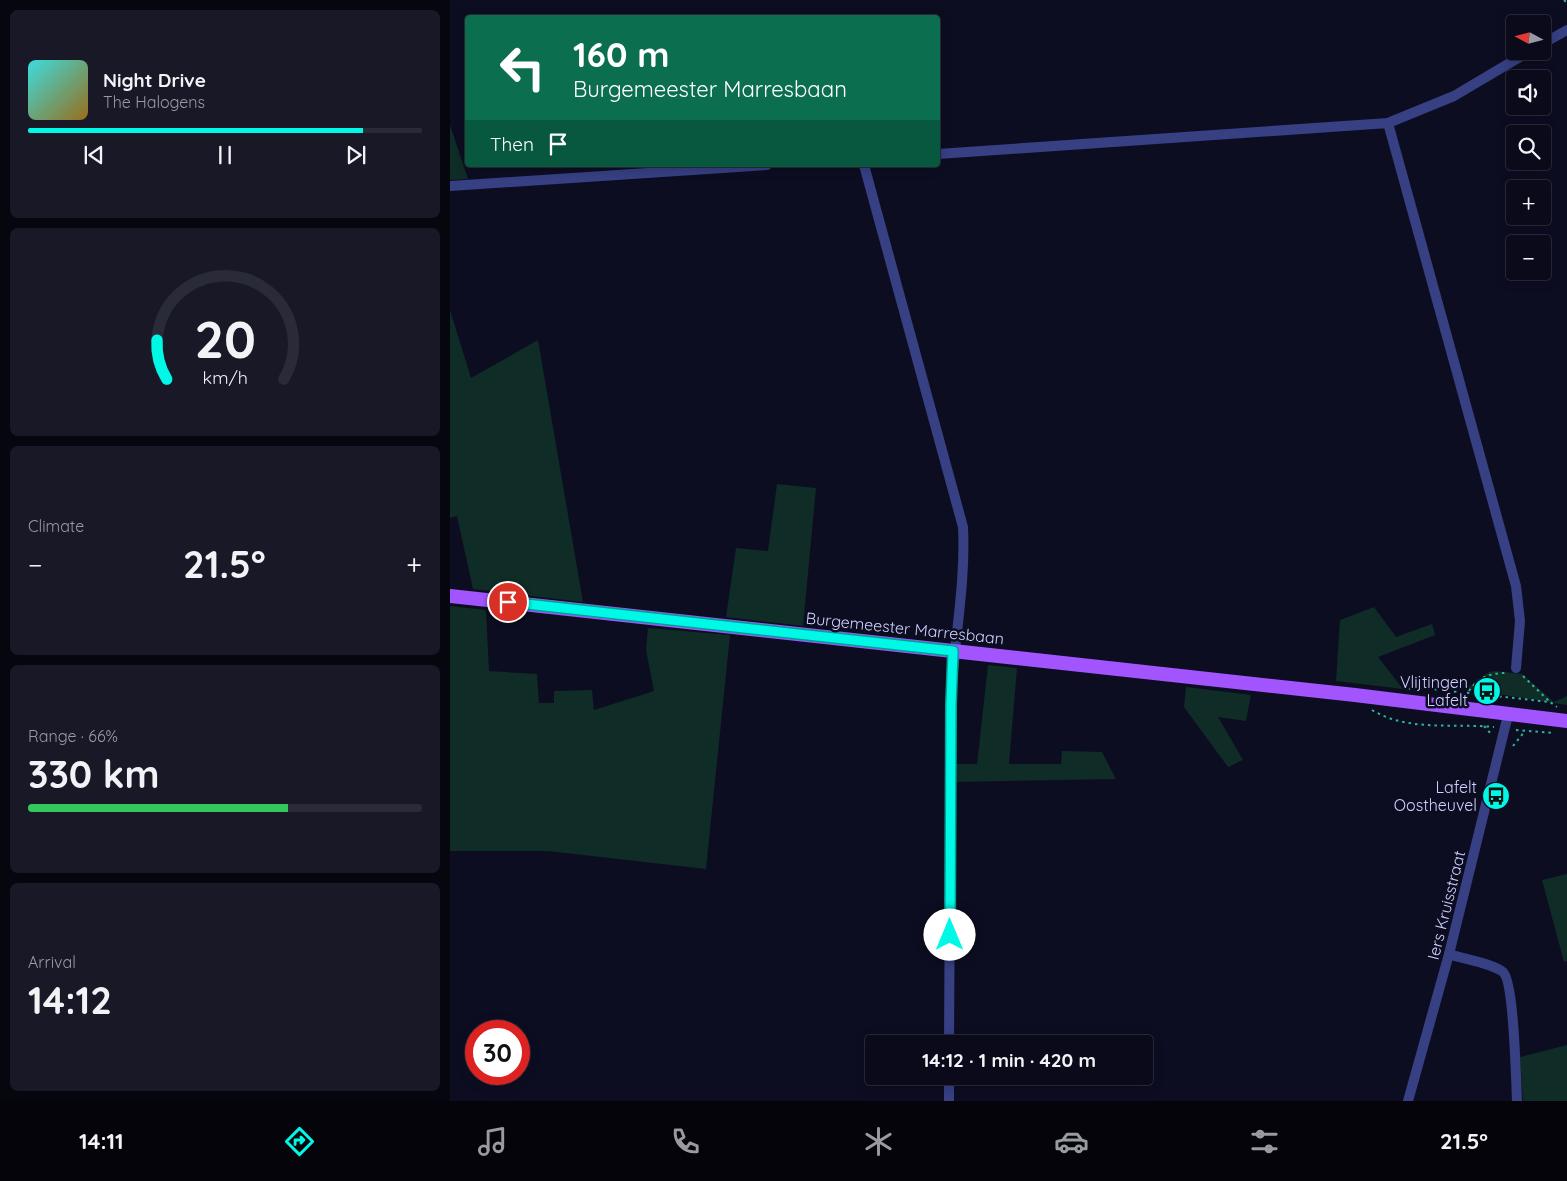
<!DOCTYPE html>
<html lang="en">
<head>
<meta charset="utf-8">
<style>
  :root { --surface:#0a0a1a; --page:#181827; --text:#f1f3f6; --muted:#999aa2; --line:#2a2b39; --accent:#00f9e7 }
  body { margin:0; font-family:Quicksand,sans-serif; background:var(--page); color:var(--text); height:100vh; display:flex; flex-direction:column; font-size:19px; white-space:nowrap }
  * { box-sizing:border-box; margin:0 }
  p { font-size:16px; color:var(--muted) }
  .icon { flex:none; width:28px; height:28px; fill:none; stroke:currentColor; stroke-width:2; stroke-linecap:round; stroke-linejoin:round }
  .map { position:relative; flex:1; overflow:hidden }
  .panel { display:flex; flex-direction:column; gap:10px; padding:10px; background:#06060e; width:450px }
  .panel>* { flex:none }
  .banner { position:absolute; left:15px; top:15px; width:475px; height:152px; border-radius:5px; box-shadow:0 2px 12px #0003,0 0 0 1px var(--line); background:#0b6e4f; color:#fff; overflow:hidden }
  .needle { width:32px; rotate:277deg }
  .fabs { position:absolute; left:1056px; top:15px; display:grid; gap:10px }
  .fabs a { display:grid; place-items:center; width:45px; height:45px; border-radius:5px; background:var(--surface); box-shadow:0 2px 12px #0003,0 0 0 1px var(--line); font-size:25px }
  .speed { position:absolute; left:15px; top:1020px; display:flex; gap:10px; font-size:25px; font-weight:700; text-align:center }
  .speed>* { display:grid; place-content:center; width:65px; height:65px; border-radius:50%; background:var(--surface); box-shadow:0 2px 12px #0003,0 0 0 1px var(--line); line-height:1 }
  .speed .limit { border:8px solid #d22; background:#fff; color:#111 }
  .pin { position:absolute; display:grid; place-items:center; width:42px; height:42px; color:#fff; margin:-21px; border:2px solid #fff; border-radius:50%; box-shadow:0 1px 5px #0007 }
  .me { position:absolute; width:55px; margin:-28px; rotate:0deg; stroke-linejoin:round; filter:drop-shadow(0 0 4px #0008) }
  .turn { display:flex; align-items:center; gap:18px; height:105px; padding:0 25px; font-size:22px }
  .turn .icon { width:65px; height:65px; stroke-width:2.5 }
  .turn b { display:block; font-size:35px; line-height:42px }
  .then { display:flex; align-items:center; height:48px; padding:0 25px; background:#0003; gap:10px; font-size:19px }
  .big { font-size:38px; font-weight:700; line-height:1.1 }
  .panel .card { flex:1; display:flex; flex-direction:column; justify-content:center; gap:8px; min-width:0; padding:0 18px; border-radius:8px; background:var(--page) }
  .panel .dial { align-items:center; gap:0 }
  .dial svg { height:130px; overflow:visible; fill:none; stroke:var(--line); stroke-width:7; stroke-linecap:round; text-anchor:middle }
  .dial text { fill:var(--text); stroke:none }
  .song { display:flex; align-items:center; gap:15px }
  .cover { width:60px; height:60px; border-radius:8px; background:linear-gradient(135deg,hsl(180 70% 55%),hsl(40 70% 35%)) }
  .played { height:5px; border-radius:2px; background:linear-gradient(90deg,var(--accent) 85%,var(--line) 85%) }
  .keys { display:flex; justify-content:space-around; direction:ltr }
  .heat { display:flex; justify-content:space-between; align-items:center; font-size:28px; direction:ltr }
  .charge { height:8px; border-radius:4px; background:linear-gradient(90deg,#34c759 66%,var(--line) 0) }
  .trip { position:absolute; left:415px; top:1035px; width:288px; height:50px; border-radius:5px; background:var(--surface); box-shadow:0 2px 12px #0003,0 0 0 1px var(--line); font-weight:700; line-height:50px; text-align:center }
  .tab-bar { display:flex; height:80px; justify-content:space-around; align-items:center; background:#04040a; color:var(--muted) }
  .tab-bar .icon { width:35px; height:35px }
  .tab-bar .selected { color:var(--accent) }
  .tab-bar b { font-size:22px; color:var(--text) }
  main { display:flex; flex:1; min-height:0 }
  .map>svg:first-child { display:block }
</style>
</head>
<body>
<main>
<section class="panel">
<div class="card">
<div class="song"><i class="cover"></i><div><b>Night Drive</b><p>The Halogens</p></div></div>
<div class="played"></div>
<div class="keys"><svg class="icon" aria-label="previous" viewBox="0 0 24 24"><path d="M18 5L8 12l10 7zM5 5v14"/></svg><svg class="icon" aria-label="pause" viewBox="0 0 24 24"><path d="M8 5v14M16 5v14"/></svg><svg class="icon" aria-label="next" viewBox="0 0 24 24"><path d="M6 5l10 7-10 7zM19 5v14"/></svg></div>
</div>
<div class="card dial"><svg viewBox="0 0 100 80">
<path d="M14 69A42 42 0 1 1 86 69"/>
<path d="M14 69A42 42 0 0 1 8 45" stroke="#00f9e7"/>
<text x="50" y="56" font-size="32" font-weight="700">20</text>
<text x="50" y="72" font-size="11">km/h</text>
</svg></div>
<div class="card"><p>Climate</p>
<div class="heat"><a>−</a><b class="big">21.5°</b><a>+</a></div>
</div>
<div class="card"><p>Range · 66%</p><b class="big">330 km</b><div class="charge"></div></div>
<div class="card"><p>Arrival</p><b class="big">14:12</b></div>
</section>
<div class="map">
<svg width="1117" height="1101" viewBox="0 0 1117 1101">
  <rect width="100%" height="100%" fill="#0d0d22"/>
  <!-- green -->
  <path fill="#0f2c26" d="M0 125 18 179 0 180Z
    M0 310 21 378 88 340 133 602 23 589 7 516 0 518Z
    M327 484 366 488 353 626 276 617 286 548 318 551Z
    M0 606 36 610 39 671 87 674 89 703H104V691L142 690 144 710 204 691 196 650 198 628 280 635 256 869 98 851H0Z
    M924 607 946 637 982 624 985 635 928 657 953 689 886 681 890 620Z
    M538 665 567 668 559 764H611L612 751 652 752 666 779 502 782 503 764H527Z
    M1045 671 1072 674 1104 702 1117 696V705L1016 689 1039 672Z
    M736 687 801 695 796 721 768 717 793 760 778 767 734 707Z
    M1117 874V961L1114 962 1092 880Z
    M1117 1045V1101H1073L1070 1057Z"/>
  <g fill="none" stroke-linecap="round" stroke-linejoin="round">
    <!-- path -->
    <path stroke="#2ab796" stroke-width="2" stroke-dasharray="2.5 4" stroke-linecap="butt" d="M1114 0 1117 3
      M1073 676 1100 702
      M959 689 964 687 1100 702 1107 707
      M1019 691C1028 677 1041 673 1056 673
      M922 710C958 732 1004 723 1044 727
      M1034 726 1042 735
      M1066 730 1104 733
      M1063 746 1075 731"/>
    <!-- minor -->
    <path stroke="#364083" stroke-width="10" d="M1092 44 1117 30
      M938 123 1066 586 1070 621 1066 668
      M488 154 938 123 1004 96 1080 51
      M414 165 513 527C516 586 503 645 501 704L499 1044
      M0 186 317 165
      M999 954C1013 959 1042 963 1053 972 1064 981 1066 1081 1067 1101
      M499 1101V1076"/>
    <!-- tertiary -->
    <path stroke="#364083" stroke-width="10" d="M958 1101 999 954 1058 715"/>
    <!-- primary -->
    <path stroke="#a255ff" stroke-width="14" d="M0 596 905 695 1117 721"/>
  </g>
  <g fill="none" stroke-linecap="round" stroke-linejoin="round">
    <!-- route casing -->
    <g stroke="#00a296" stroke-width="12">
      <path id="route" d="M58 602 503 651 501 704 500 935"/>
    </g>
    <!-- route -->
    <use href="#route" stroke="#00f9e7" stroke-width="9"/>
  </g>
  <!-- icons -->
  <defs>
    <g id="bus-disc" transform="scale(1.4375)"><circle r="9.5" fill="#00f9e7" stroke="#0d0d22"/><path d="M-5-6H5V4H4V6H2V4H-2V6H-4V4H-5ZM-3.5-4V0h7V-4ZM-3.5 1.2v1.5H-2V1.2ZM2 1.2v1.5H3.5V1.2Z" fill="#111"/></g>
  </defs>
  <g fill-rule="evenodd">
    <use href="#bus-disc" x="1037" y="691"/>
    <use href="#bus-disc" x="1046" y="796"/>
  </g>
  <g text-anchor="middle" dominant-baseline="central" stroke-width="5" stroke-linejoin="round" paint-order="stroke">
    <!-- street labels -->
    <g font-size="16" fill="#ced1ff" stroke="#0d0d22">
      <text transform="translate(455 628) rotate(6)">Burgemeester Marresbaan</text>
      <text transform="translate(996 905) rotate(-76)">Iers Kruisstraat</text>
    </g>
    <!-- poi labels -->
    <g font-size="16" fill="#ced1ff" stroke="#0d0d22" text-anchor="end">
      <text x="1018" y="682">Vlijtingen<tspan x="1018" dy="18">Lafelt</tspan></text>
      <text x="1027" y="787">Lafelt<tspan x="1027" dy="18">Oostheuvel</tspan></text>
    </g>
  </g>
</svg>
<div class="fabs">
<a><svg class="needle" viewBox="-14 -14 28 28"><path d="M0-13l5 13h-10z" fill="#e53935"/><path d="M0 13l5-13h-10z" fill="#999aa2"/></svg></a>
<a><svg class="icon" aria-label="sound" viewBox="0 0 24 24"><path d="M4 9h4l5-4v14l-5-4H4zM17 9q2 3 0 6"/></svg></a>
<a><svg class="icon" aria-label="search" viewBox="0 0 24 24"><circle cx="10" cy="10" r="6"/><path d="M15 15l6 6"/></svg></a>
<a>+</a>
<a>−</a>
</div>
<div class="speed"><div class="limit">30</div></div>
<div class="pin" style="left:58px;top:602px;background:#d93025"><svg class="icon" aria-label="arrive" viewBox="0 0 24 24"><path d="M6 21V4h12l-3 4 3 4H6"/></svg></div>
<svg class="me" style="left:500px;top:935px" viewBox="-20 -20 40 40"><circle r="19" fill="#fff"/><path d="M0-13L10 11 0 6-10 11z" fill="#00f9e7"/></svg>
<div class="trip">14:12 · 1 min · 420 m</div>
<div class="banner">
<div class="turn"><svg class="icon" aria-label="left" viewBox="0 0 24 24"><path d="M17 20v-9H6M10 6l-5 5 5 5"/></svg><div><b>160 m</b>Burgemeester Marresbaan</div></div>
<div class="then">Then<svg class="icon" aria-label="arrive" viewBox="0 0 24 24"><path d="M6 21V4h12l-3 4 3 4H6"/></svg></div>
</div>
</div>
</main>
<nav class="tab-bar">
<b>14:11</b>
<svg class="icon selected" aria-label="directions" viewBox="0 0 24 24"><path d="M12 3l9 9-9 9-9-9zM9 14v-3h6M13 9l2 2-2 2"/></svg>
<svg class="icon" aria-label="music" viewBox="0 0 24 24"><path d="M9 18V5l10-2v13"/><circle cx="6" cy="18" r="3"/><circle cx="16" cy="16" r="3"/></svg>
<svg class="icon" aria-label="phone" viewBox="0 0 24 24"><path d="M5 4h4l2 5-3 2q2 4 5 5l2-3 5 2v4C11 20 4 13 5 4z"/></svg>
<svg class="icon" aria-label="climate" viewBox="0 0 24 24"><path d="M12 3v18M4 7l16 10M4 17L20 7"/></svg>
<svg class="icon" aria-label="car" viewBox="0 0 24 24"><path d="M5 17H2v-5l4-1 3-4h7l3 4 3 1v5h-3M9 17h6M6 11h13"/><circle cx="7" cy="17" r="2"/><circle cx="17" cy="17" r="2"/></svg>
<svg class="icon" aria-label="filters" viewBox="0 0 24 24"><path d="M4 7h16M4 17h16"/><circle cx="9" cy="7" r="2"/><circle cx="15" cy="17" r="2"/></svg>
<b>21.5°</b>
</nav>
</body>
</html>
